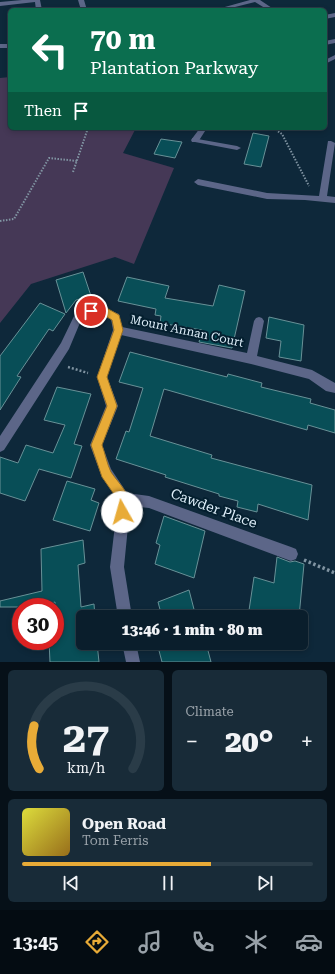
<!DOCTYPE html>
<html lang="en">
<head>
<meta charset="utf-8">
<style>
  :root { --surface:#0a1e2c; --page:#182b38; --text:#f1f3f6; --muted:#99a2a9; --line:#2a3c48; --accent:#e8ab37 }
  body { margin:0; font-family:"Roboto Serif",serif; background:var(--page); color:var(--text); height:100vh; display:flex; flex-direction:column; font-size:15px; white-space:nowrap }
  * { box-sizing:border-box; margin:0 }
  p { font-size:13px; color:var(--muted) }
  .icon { flex:none; width:22px; height:22px; fill:none; stroke:currentColor; stroke-width:2; stroke-linecap:round; stroke-linejoin:round }
  .map { position:relative; height:662px; overflow:hidden }
  .side { display:flex; flex-direction:column; gap:8px; padding:8px; background:#061018; flex:1 }
  .side>* { flex:none }
  .banner { position:absolute; left:8px; top:8px; width:319px; height:122px; border-radius:6px; box-shadow:0 2px 6px #0003,0 0 0 1px var(--line); background:#0b6e4f; color:#fff; overflow:hidden }
  .speed { position:absolute; left:12px; top:598px; display:flex; gap:8px; font-size:20px; font-weight:700; text-align:center }
  .speed>* { display:grid; place-content:center; width:52px; height:52px; border-radius:50%; background:var(--surface); box-shadow:0 2px 6px #0003,0 0 0 1px var(--line); line-height:1 }
  .speed .limit { border:6px solid #d22; background:#fff; color:#111 }
  .pin { position:absolute; display:grid; place-items:center; width:34px; height:34px; color:#fff; margin:-17px; border:2px solid #fff; border-radius:50%; box-shadow:0 1px 4px #0007 }
  .me { position:absolute; width:44px; margin:-22px; rotate:353deg; stroke-linejoin:round; filter:drop-shadow(0 0 3px #0008) }
  .turn { display:flex; align-items:center; gap:14px; height:84px; padding:0 16px; font-size:18px }
  .turn .icon { width:52px; height:52px; stroke-width:2.5 }
  .turn b { display:block; font-size:28px; line-height:34px }
  .then { display:flex; align-items:center; height:38px; padding:0 16px; background:#0003; gap:8px; font-size:15px }
  .big { font-size:30px; font-weight:800; line-height:1.1 }
  .side .card { flex:1; display:flex; flex-direction:column; justify-content:center; gap:6px; min-width:0; padding:0 14px; border-radius:6px; background:var(--page) }
  .side .dial { align-items:center; gap:0 }
  .dial svg { height:104px; overflow:visible; fill:none; stroke:var(--line); stroke-width:7; stroke-linecap:round; text-anchor:middle }
  .dial text { fill:var(--text); stroke:none }
  .song { display:flex; align-items:center; gap:12px }
  .cover { width:48px; height:48px; border-radius:6px; background:linear-gradient(135deg,hsl(60 70% 55%),hsl(40 70% 35%)) }
  .played { height:4px; border-radius:2px; background:linear-gradient(90deg,var(--accent) 65%,var(--line) 65%) }
  .keys { display:flex; justify-content:space-around; direction:ltr }
  .heat { display:flex; justify-content:space-between; align-items:center; font-size:22px; direction:ltr }
  .side .tiles { flex:1; display:grid; gap:8px; grid-template-columns:1fr 1fr }
  .card:last-child { grid-column:span 2 }
  .trip { position:absolute; left:76px; top:610px; width:232px; height:40px; border-radius:6px; background:var(--surface); box-shadow:0 2px 6px #0003,0 0 0 1px var(--line); font-weight:800; line-height:40px; text-align:center }
  .menu { display:flex; height:64px; justify-content:space-around; align-items:center; background:#040c12; color:var(--muted) }
  .menu .icon { width:28px; height:28px }
  .menu .selected { color:var(--accent) }
  .menu b { font-size:18px; color:var(--text) }
  .map>svg:first-child { display:block }
</style>
</head>
<body>
<div class="map">
<svg width="335" height="662" viewBox="0 0 335 662">
  <rect width="100%" height="100%" fill="#0e283a"/>
  <!-- green -->
  <path fill="#453856" d="M10 77V128H136L123 153 174 168 134 264 115 257 31 284 0 323V78Z"/>
  <!-- building -->
  <path fill="#084e57" stroke="#689197" d="M253 133 269 136 261 167 244 164Z
    M161 139 182 142 175 158 154 154Z
    M83 272 91 296 76 300 66 313 56 280Z
    M127 277 169 286 165 298 213 306 219 285 245 291 232 348 199 342 202 330 160 323 161 316 155 315 156 309 118 301Z
    M40 303 65 314 53 331 49 329 17 376 21 377 0 410V356Z
    M269 317 304 325 301 361 279 357 281 341 266 338Z
    M130 352 227 377 228 374 262 383 261 387 311 399 310 403 335 410V433L308 425 307 430 164 389 150 436 212 455 211 458 312 485 308 520 258 504 257 512 237 507 238 501 219 496V494L165 477 166 475 116 459 126 431 129 432 143 388 119 382Z
    M57 387 91 394 74 444 82 446 71 478 39 469 25 501 0 493V457L18 463 26 445 53 453 65 425 44 420Z
    M67 481 95 489 91 500 99 503 90 531 53 520Z
    M164 516 205 531 194 578 155 564 160 545 156 543Z
    M83 540 85 563 78 565 81 607 94 604 95 617H83V643H97L99 662H50L49 641H55V602L36 607H0V601L42 591 41 549Z
    M277 557 290 562 295 561 304 564 299 617H248L254 577 274 583Z
    M189 590 196 617H162L158 602Z
    M157 643H206L211 662H162Z"/>
  <g fill="none" stroke-linecap="round" stroke-linejoin="round">
    <!-- path-far2 -->
    <path stroke="#8094a2" stroke-width="2" stroke-dasharray="1.5 1.5" stroke-linecap="butt" d="M273 128 282 134 309 186
      M73 172 88 128
      M0 221 14 219 49 158 77 161"/>
    <!-- path-far1 -->
    <path stroke="#8094a2" stroke-width="2.5" stroke-dasharray="2 2" stroke-linecap="butt" d="M68 367 88 373"/>
    <!-- path -->
    <path stroke="#8094a2" stroke-width="3.5" stroke-dasharray="2.5 2.5" stroke-linecap="butt" d="M304 560 335 573"/>
    <!-- service -->
    <path fill="#5c6688" fill-rule="evenodd" d="M22 0H40L42 10H36L35 2 0 6V2Z
      M335 39V43L325 45V41Z
      M192 138 237 146 241 148 237 150 195 142H192Z
      M328 141H331L335 143 327 196 335 197V203L305 200 267 199 198 185 194 182 198 179 267 193 319 196Z"/>
    <!-- minor -->
    <path fill="#5c6688" fill-rule="evenodd" d="M78 0H84L87 10H81Z
      M250 0H260L275 10H268L255 2 223 10H214Z
      M335 13V17L325 19V15Z
      M0 44H10V48H0Z
      M335 55V59L325 64V60Z
      M200 128H207L198 142H192L191 140Z
      M94 307 106 309 119 314 122 327 247 353 254 321 256 318 259 317 262 318 264 321 257 356 312 370 335 383V393L326 391 309 379 251 364 121 335 107 377 118 406 102 445 111 469 127 493 149 496 291 547 296 549 298 554 296 559 291 561 149 508 130 506 124 567 132 617H118L110 567 118 500 102 477 90 445 106 406 97 377 113 330 111 319 98 315 82 318 69 349 4 450 0 452V436L61 343 76 312Z
      M122 643H136L140 662H126Z"/>
  </g>
  <!-- route -->
  <path fill="#e8ab37" stroke="#976f24" d="M103 306 119 315 123 330 107 377 117 406 102 445C105 453 107 464 111 472 121 487 135 496 126 516L122 518 118 516 117 512 118 500 102 477 91 445 107 406 97 377 114 330 112 320 102 314 91 315 86 311 91 308Z"/>
  <g text-anchor="middle" dominant-baseline="central" stroke-width="4" stroke-linejoin="round" paint-order="stroke">
    <!-- street labels -->
    <g font-size="12" fill="#deeef9" stroke="#041f2f">
      <text transform="translate(187 331) rotate(12)">Mount Annan Court</text>
    </g>
    <!-- near-street labels -->
    <g font-size="14" fill="#deeef9" stroke="#041f2f">
      <text transform="translate(214 508) rotate(20)">Cawder Place</text>
    </g>
  </g>
</svg>
<div class="speed"><div class="limit">30</div></div>
<div class="pin" style="left:91px;top:311px;background:#d93025"><svg class="icon" aria-label="arrive" viewBox="0 0 24 24"><path d="M6 21V4h12l-3 4 3 4H6"/></svg></div>
<svg class="me" style="left:122px;top:512px" viewBox="-20 -20 40 40"><circle r="19" fill="#fff"/><path d="M0-13L10 11 0 6-10 11z" fill="#e8ab37"/></svg>
<div class="trip">13:46 · 1 min · 80 m</div>
<div class="banner">
<div class="turn"><svg class="icon" aria-label="left" viewBox="0 0 24 24"><path d="M17 20v-9H6M10 6l-5 5 5 5"/></svg><div><b>70 m</b>Plantation Parkway</div></div>
<div class="then">Then<svg class="icon" aria-label="arrive" viewBox="0 0 24 24"><path d="M6 21V4h12l-3 4 3 4H6"/></svg></div>
</div>
</div>
<section class="side">
<div class="tiles">
<div class="card dial"><svg viewBox="0 0 100 80">
<path d="M14 69A42 42 0 1 1 86 69"/>
<path d="M14 69A42 42 0 0 1 10 36" stroke="#e8ab37"/>
<text x="50" y="56" font-size="32" font-weight="700">27</text>
<text x="50" y="72" font-size="11">km/h</text>
</svg></div>
<div class="card"><p>Climate</p>
<div class="heat"><a>−</a><b class="big">20°</b><a>+</a></div>
</div>
<div class="card">
<div class="song"><i class="cover"></i><div><b>Open Road</b><p>Tom Ferris</p></div></div>
<div class="played"></div>
<div class="keys"><svg class="icon" aria-label="previous" viewBox="0 0 24 24"><path d="M18 5L8 12l10 7zM5 5v14"/></svg><svg class="icon" aria-label="pause" viewBox="0 0 24 24"><path d="M8 5v14M16 5v14"/></svg><svg class="icon" aria-label="next" viewBox="0 0 24 24"><path d="M6 5l10 7-10 7zM19 5v14"/></svg></div>
</div>
</div>
</section>
<nav class="menu">
<b>13:45</b>
<svg class="icon selected" aria-label="directions" viewBox="0 0 24 24"><path d="M12 3l9 9-9 9-9-9zM9 14v-3h6M13 9l2 2-2 2"/></svg>
<svg class="icon" aria-label="music" viewBox="0 0 24 24"><path d="M9 18V5l10-2v13"/><circle cx="6" cy="18" r="3"/><circle cx="16" cy="16" r="3"/></svg>
<svg class="icon" aria-label="phone" viewBox="0 0 24 24"><path d="M5 4h4l2 5-3 2q2 4 5 5l2-3 5 2v4C11 20 4 13 5 4z"/></svg>
<svg class="icon" aria-label="climate" viewBox="0 0 24 24"><path d="M12 3v18M4 7l16 10M4 17L20 7"/></svg>
<svg class="icon" aria-label="car" viewBox="0 0 24 24"><path d="M5 17H2v-5l4-1 3-4h7l3 4 3 1v5h-3M9 17h6M6 11h13"/><circle cx="7" cy="17" r="2"/><circle cx="17" cy="17" r="2"/></svg>
</nav>
</body>
</html>
